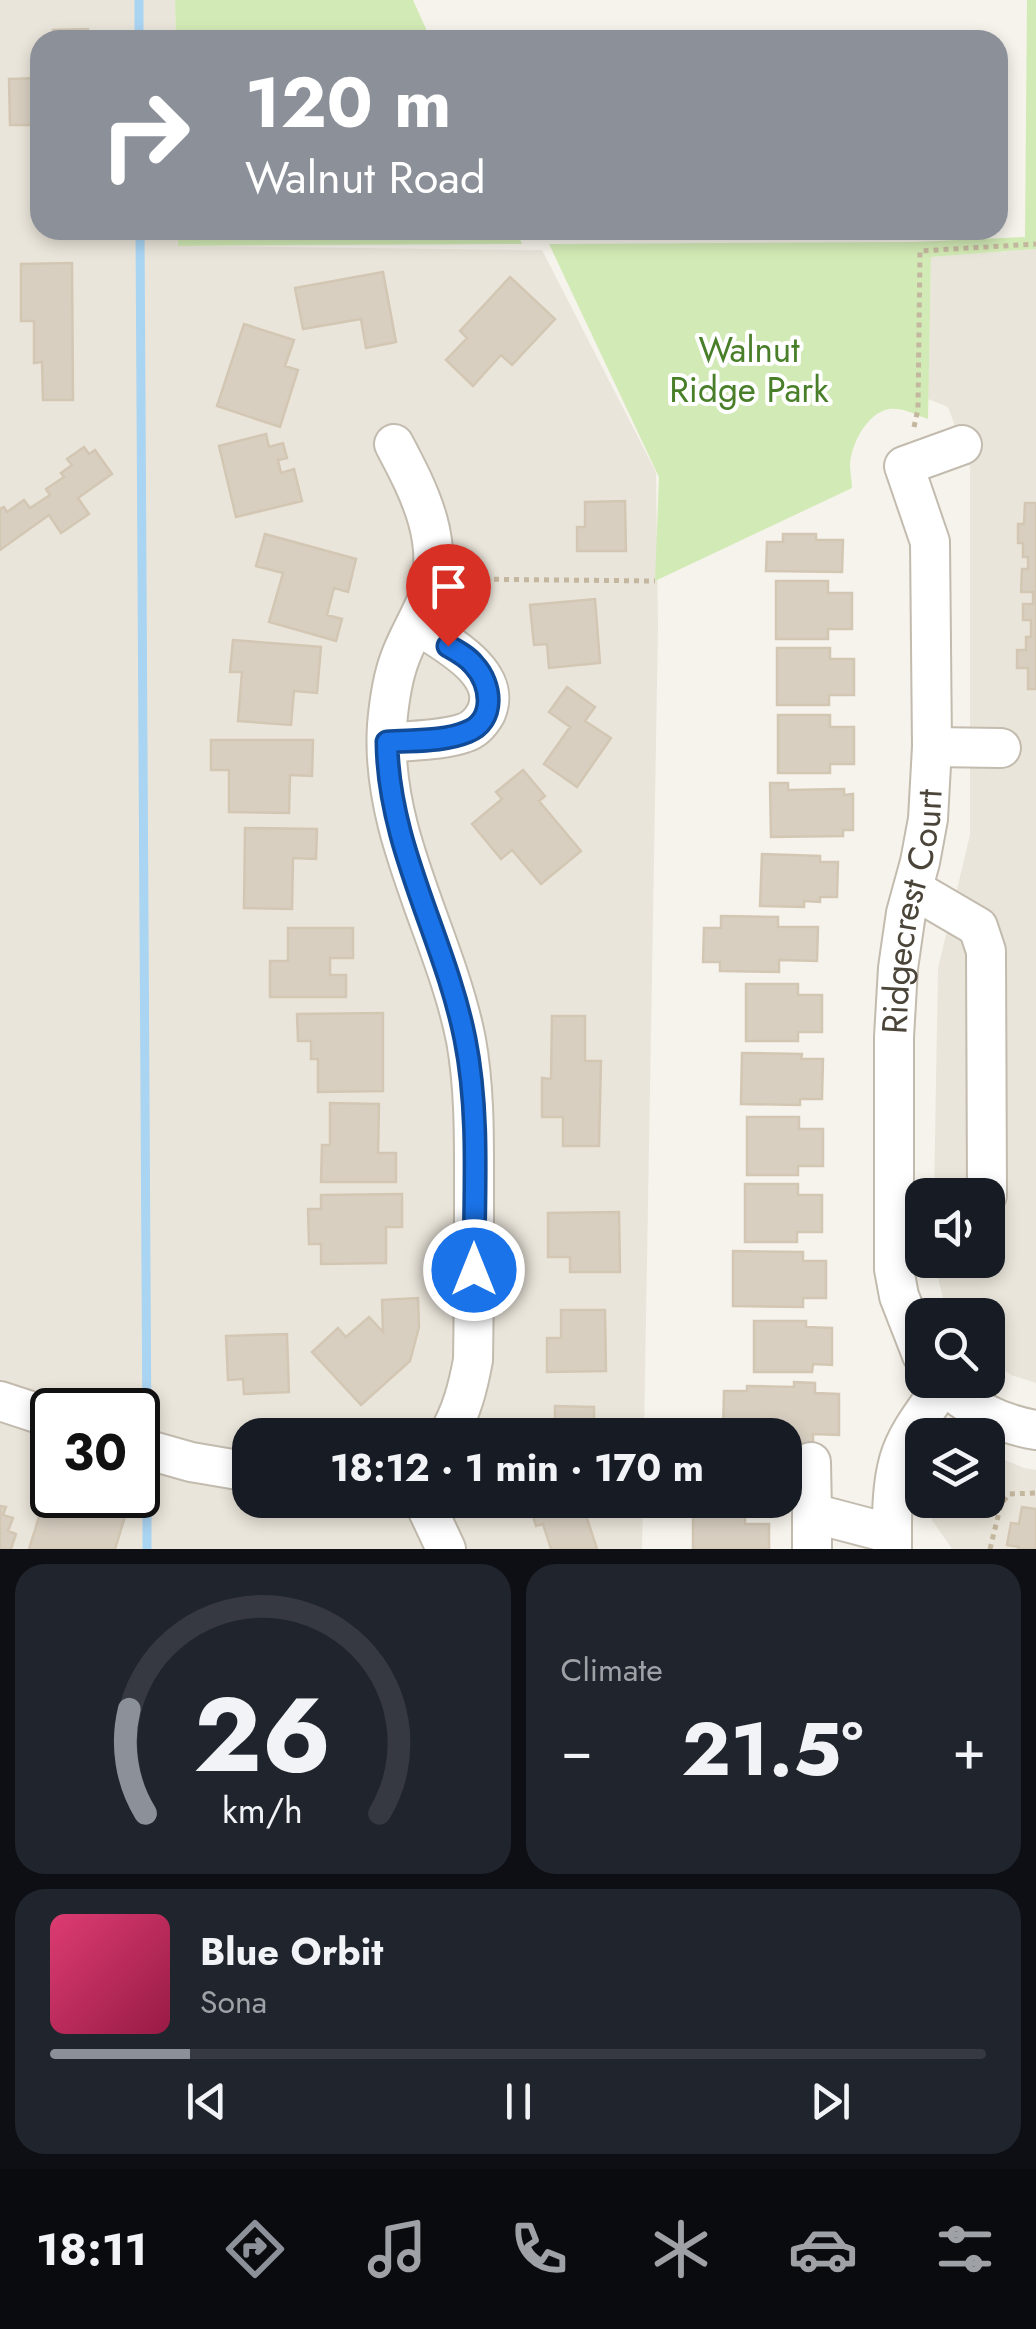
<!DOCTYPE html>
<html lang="en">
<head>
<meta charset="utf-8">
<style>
  :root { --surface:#171b24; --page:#20242c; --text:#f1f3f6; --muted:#9ea1a6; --line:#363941; --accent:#8c9099 }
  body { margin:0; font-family:Jost,sans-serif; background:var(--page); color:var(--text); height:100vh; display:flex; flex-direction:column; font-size:38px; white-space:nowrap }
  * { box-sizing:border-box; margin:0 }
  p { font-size:32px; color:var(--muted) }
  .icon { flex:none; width:55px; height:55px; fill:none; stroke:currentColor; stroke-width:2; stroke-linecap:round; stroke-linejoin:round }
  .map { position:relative; height:1549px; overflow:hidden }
  .panel { display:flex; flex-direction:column; gap:15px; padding:15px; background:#0d0f14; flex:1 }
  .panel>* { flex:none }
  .hud { position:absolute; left:30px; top:30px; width:978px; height:210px; border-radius:30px; box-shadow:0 5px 15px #0003; background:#8c9099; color:#fff; overflow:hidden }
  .controls { position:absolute; left:905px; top:1178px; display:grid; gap:20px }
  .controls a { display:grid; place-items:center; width:100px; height:100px; border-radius:20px; background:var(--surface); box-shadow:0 5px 15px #0003; font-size:50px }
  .speed { position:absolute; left:30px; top:1388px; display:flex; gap:20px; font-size:50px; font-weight:700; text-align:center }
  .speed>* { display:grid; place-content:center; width:130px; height:130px; border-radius:50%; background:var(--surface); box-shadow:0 5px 15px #0003; line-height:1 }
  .speed .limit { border:5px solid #111; border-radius:15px; background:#fff; color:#111 }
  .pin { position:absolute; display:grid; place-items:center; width:85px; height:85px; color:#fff; margin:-102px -42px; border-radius:50% 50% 50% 0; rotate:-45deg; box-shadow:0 0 10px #0007 }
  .pin .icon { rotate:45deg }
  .me { position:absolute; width:110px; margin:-55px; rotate:0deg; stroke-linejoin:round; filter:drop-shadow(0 0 8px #0008) }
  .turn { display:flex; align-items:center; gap:35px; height:210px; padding:0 50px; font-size:45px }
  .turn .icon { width:130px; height:130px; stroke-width:2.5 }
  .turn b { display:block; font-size:70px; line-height:85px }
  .big { font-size:75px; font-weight:700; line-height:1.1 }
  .panel .card { flex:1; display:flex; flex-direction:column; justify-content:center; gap:15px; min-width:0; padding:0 35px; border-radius:30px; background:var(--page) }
  .panel .dial { align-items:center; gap:0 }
  .dial svg { height:260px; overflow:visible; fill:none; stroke:var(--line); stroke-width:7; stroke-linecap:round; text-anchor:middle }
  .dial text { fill:var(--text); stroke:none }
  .song { display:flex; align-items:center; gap:30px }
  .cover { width:120px; height:120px; border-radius:15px; background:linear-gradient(135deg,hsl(340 70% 55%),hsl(340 70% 35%)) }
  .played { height:10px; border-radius:5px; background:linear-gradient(90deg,var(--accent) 15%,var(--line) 15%) }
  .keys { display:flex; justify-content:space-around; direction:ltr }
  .heat { display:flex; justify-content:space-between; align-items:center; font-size:55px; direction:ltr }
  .panel .tiles { flex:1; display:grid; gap:15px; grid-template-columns:1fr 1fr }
  .card:last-child { grid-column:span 2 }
  .trip { position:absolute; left:232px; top:1418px; width:570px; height:100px; border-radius:30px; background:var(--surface); box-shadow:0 5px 15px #0003; font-weight:700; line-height:100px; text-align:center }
  .menu { display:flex; height:160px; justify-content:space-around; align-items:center; background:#090b0e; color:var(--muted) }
  .menu .icon { width:70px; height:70px }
  .menu .on { color:var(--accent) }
  .menu b { font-size:45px; color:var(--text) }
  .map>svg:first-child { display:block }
</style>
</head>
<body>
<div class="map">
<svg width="1036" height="1549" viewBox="0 0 1036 1549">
  <rect width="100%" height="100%" fill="#f6f3ec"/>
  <!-- residential -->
  <path fill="#eae5da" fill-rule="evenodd" d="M0 0H175L176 40H40V230H178L179 246 542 250 656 472 658 627 644 1435H250V1500H643L642 1549H0ZM52 1410H138V1495H52Z
    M1036 249V1383L1011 1375 988 1359V1315H950L945 1307 937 1273V1260H988V1195H934L938 968 970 835V467L948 407 928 399 931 257Z
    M988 1453 1024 1468 1036 1470V1549H952L932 1520 931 1500H988Z"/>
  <!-- green -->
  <path fill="#d2eab5" d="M175 0H413L431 40H176Z
    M1027 0H1036V249L931 257 928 419C916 415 902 407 889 409 867 413 851 444 850 465 850 472 852 481 852 488L655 581 659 477 549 244 914 242 1025 237Z
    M178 230H516L522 244 178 246Z"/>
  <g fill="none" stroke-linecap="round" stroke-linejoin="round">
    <!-- stream -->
    <path stroke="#a9d4f2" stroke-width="9" d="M139 0V40
      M140 230 147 1442
      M147 1458V1549"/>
  </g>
  <!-- building -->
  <path fill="#d8cfc1" stroke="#d3c7b4" stroke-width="2.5" d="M88 29V40H53V30Z
    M40 78V125H10L9 79Z
    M72 263 73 400H43L42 362 34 363V321H21V264Z
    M383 272 396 342 366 348 361 319 303 329 295 288Z
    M510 277 555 319 512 365 501 355 473 386 446 360 467 338 460 331Z
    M244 324 294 340 285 366 298 370 280 427 217 406Z
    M266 434 269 447 283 443 287 458 278 460 281 473 294 469 302 501 236 517 219 446Z
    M84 447 89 454 95 450 112 474 78 498 89 514 61 533 49 515 0 550V509L4 507 7 512 24 500 30 508 50 495 46 489 64 477 61 473 72 465 67 459Z
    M625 501 626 551H577V527H585V502Z
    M1025 503H1036V689H1028V668H1017V650H1026V637H1031V620H1023V604H1033V592H1021L1022 569H1028V557H1023V543H1018V524H1024Z
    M265 534 356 559 348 592 334 588 327 615 342 619 336 641 269 622 283 573 256 566Z
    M783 534H816V540H843L842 572 766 571 767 542H783Z
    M776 581H828V593H852V629H828V639H776Z
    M595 599 600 663 549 668 547 644 534 645 530 605Z
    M233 640 321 647 317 693 294 691 291 725 238 721 242 672H230Z
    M777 648H830V659H854V695H829V705H777Z
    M567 687 595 707 585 721 611 738 577 787 544 764 570 727 549 712Z
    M778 715H830V727H854V764H830V773H778Z
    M211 740H313L312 776 290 775 289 813 229 812V770H211Z
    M523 770 545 796 539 801 581 851 541 884 512 850 501 859 472 824 502 799 496 792Z
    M770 783H788V790L844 789V795L853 794V830H843V836L771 837Z
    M245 828 317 829 316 859 293 858 292 909 244 908Z
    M762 854 820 856V862H838L837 897H820V902L804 901V907L760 906Z
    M721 916 778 917V927H818L817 961 779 960V972L720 971V962H703L704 928H721Z
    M288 928H353V958H330V975H346V997H270V961H288Z
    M746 984H798V995H822V1032H798V1041H746Z
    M383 1013V1091L318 1092V1059H311V1041H298L297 1014Z
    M552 1016H585V1061H601L599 1146H563V1117H542V1078L551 1079Z
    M742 1053 802 1054 801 1059H823L822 1099H800V1105L741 1104Z
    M330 1103 379 1104 378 1153H396V1182H321L322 1145H330Z
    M747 1117H799V1129H823V1166H798V1175H747Z
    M745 1184H798V1195H822V1232H797V1242H745Z
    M402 1194V1227H386V1263L321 1264V1244H309L308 1209H321V1195Z
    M619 1212 620 1272H570V1257H548V1213Z
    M733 1251 803 1252V1261H826V1298H803V1307L733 1306Z
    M418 1298 419 1327 410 1361 361 1405 312 1352 338 1328 346 1337 369 1317 383 1332 382 1300Z
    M561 1310H605L606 1371 547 1372V1338H561Z
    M754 1321H806V1327L832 1328V1365L813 1364 812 1372H754Z
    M287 1334 289 1392 244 1394 243 1379 228 1380 226 1336Z
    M794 1382 815 1383V1393L839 1394V1435L813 1434V1445L785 1444V1435H723L724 1391H747V1386L794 1387Z
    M555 1406 594 1407V1435H533V1433H555Z
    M95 1500 127 1510 115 1549H29L44 1501 90 1515Z
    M528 1500H581L597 1549H551L543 1524 536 1526Z
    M696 1500H748V1509H696Z
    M0 1506 6 1507 3 1515 13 1518 8 1531 16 1534 11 1549H0Z
    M1022 1507 1036 1509V1549H1018L1019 1547 1007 1545 1011 1523 1019 1524Z
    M693 1513H745V1524H769V1549H693Z"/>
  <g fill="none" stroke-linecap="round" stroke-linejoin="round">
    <!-- minor casing -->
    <g stroke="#c2bbae" stroke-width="42">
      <g id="minor">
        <path d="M394 444C420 493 447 545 426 602 418 621 407 639 400 658 392 679 389 702 387 725 380 836 445 934 466 1040 475 1090 474 1142 474 1192 474 1248 474 1304 473 1360 468 1387 462 1411 448 1435"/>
        <path d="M387 743C412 740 440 741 464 733 474 730 481 722 486 713 504 672 443 642 416 624"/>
        <path d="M932 747 1001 748"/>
        <path d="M913 889 978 927 986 951 987 1195"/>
        <path id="s1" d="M922 1355 899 1296 894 1269V1037L898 968 906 913 920 862 928 819 932 747 930 542 904 466 962 445"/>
        <path d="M941 1380C965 1407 1000 1424 1036 1430"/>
        <path d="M0 1401 52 1418"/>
        <path d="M138 1447 191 1462 250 1472"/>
        <path d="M811 1462 812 1513"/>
        <path d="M423 1500 446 1549"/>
        <path d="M812 1549V1513L892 1534"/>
        <path d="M892 1549C892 1520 891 1488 899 1460 907 1432 928 1408 944 1384"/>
      </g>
    </g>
    <!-- path -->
    <path stroke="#c4b79f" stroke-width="5" stroke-dasharray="5 5" stroke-linecap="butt" d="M914 427 918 409 920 251 1036 244
      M464 579 655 581
      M990 1549 1001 1504 1009 1494 1036 1493"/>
    <!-- minor -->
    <use href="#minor" stroke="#fff" stroke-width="38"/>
  </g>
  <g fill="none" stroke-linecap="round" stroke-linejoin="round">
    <!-- route casing -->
    <g stroke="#114b97" stroke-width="25">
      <path id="route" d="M448 646C457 651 468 657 474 665 492 684 496 721 467 732 443 742 413 740 387 742 388 847 445 938 465 1039 480 1114 474 1194 474 1270"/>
    </g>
    <!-- route -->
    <use href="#route" stroke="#1a73e8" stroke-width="18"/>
  </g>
  <g text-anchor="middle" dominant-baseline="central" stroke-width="8" stroke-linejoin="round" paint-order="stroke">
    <!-- park labels -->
    <g font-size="35" fill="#4a7f2a" stroke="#fff">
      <text x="749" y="350">Walnut<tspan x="749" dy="40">Ridge Park</tspan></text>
    </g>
    <!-- street labels -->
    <g font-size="35" fill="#4b4439" stroke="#fff">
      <text stroke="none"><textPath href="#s1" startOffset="450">Ridgecrest Court</textPath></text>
    </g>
  </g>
</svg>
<div class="controls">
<a><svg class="icon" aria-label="sound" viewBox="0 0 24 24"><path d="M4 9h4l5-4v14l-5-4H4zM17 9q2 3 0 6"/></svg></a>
<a><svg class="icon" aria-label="search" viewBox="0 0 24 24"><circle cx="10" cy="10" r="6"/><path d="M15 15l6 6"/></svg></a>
<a><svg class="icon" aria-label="layers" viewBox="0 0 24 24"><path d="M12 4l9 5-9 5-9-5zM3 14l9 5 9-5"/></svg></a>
</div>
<div class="speed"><div class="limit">30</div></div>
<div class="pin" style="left:448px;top:646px;background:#d93025"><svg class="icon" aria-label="arrive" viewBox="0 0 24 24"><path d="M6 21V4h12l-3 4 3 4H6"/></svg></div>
<svg class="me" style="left:474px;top:1270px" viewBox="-20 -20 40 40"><circle r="17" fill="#1a73e8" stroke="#fff" stroke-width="3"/><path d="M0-11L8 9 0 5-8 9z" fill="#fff"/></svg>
<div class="trip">18:12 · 1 min · 170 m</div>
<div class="hud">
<div class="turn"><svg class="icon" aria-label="right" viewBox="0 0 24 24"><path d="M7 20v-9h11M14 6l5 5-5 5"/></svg><div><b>120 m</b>Walnut Road</div></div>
</div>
</div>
<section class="panel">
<div class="tiles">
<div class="card dial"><svg viewBox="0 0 100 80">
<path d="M14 69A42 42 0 1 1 86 69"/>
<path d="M14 69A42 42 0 0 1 9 37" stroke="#8c9099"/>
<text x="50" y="56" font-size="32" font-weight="700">26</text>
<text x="50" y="72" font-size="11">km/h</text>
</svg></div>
<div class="card"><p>Climate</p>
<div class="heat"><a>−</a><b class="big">21.5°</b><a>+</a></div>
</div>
<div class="card">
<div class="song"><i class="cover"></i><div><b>Blue Orbit</b><p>Sona</p></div></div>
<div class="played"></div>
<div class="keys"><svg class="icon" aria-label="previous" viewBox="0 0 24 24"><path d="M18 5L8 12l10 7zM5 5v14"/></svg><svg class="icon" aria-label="pause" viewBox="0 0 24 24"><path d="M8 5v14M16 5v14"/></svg><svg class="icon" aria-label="next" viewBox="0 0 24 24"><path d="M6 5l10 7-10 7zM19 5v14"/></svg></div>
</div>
</div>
</section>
<nav class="menu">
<b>18:11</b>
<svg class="icon on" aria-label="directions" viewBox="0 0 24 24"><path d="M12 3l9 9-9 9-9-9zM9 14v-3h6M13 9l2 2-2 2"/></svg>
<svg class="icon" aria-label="music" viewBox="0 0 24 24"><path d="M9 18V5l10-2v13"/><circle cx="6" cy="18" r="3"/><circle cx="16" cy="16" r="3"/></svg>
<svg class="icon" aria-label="phone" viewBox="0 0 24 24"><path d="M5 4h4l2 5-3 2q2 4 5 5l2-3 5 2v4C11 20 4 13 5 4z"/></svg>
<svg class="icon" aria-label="climate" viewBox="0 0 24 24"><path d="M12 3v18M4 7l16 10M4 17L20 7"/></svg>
<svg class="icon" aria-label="car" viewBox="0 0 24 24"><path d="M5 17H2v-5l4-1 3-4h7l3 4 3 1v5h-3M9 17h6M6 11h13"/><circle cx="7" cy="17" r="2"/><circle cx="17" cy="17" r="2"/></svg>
<svg class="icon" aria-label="filters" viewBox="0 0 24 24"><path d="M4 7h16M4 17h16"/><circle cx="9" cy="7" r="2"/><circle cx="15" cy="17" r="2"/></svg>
</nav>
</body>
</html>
